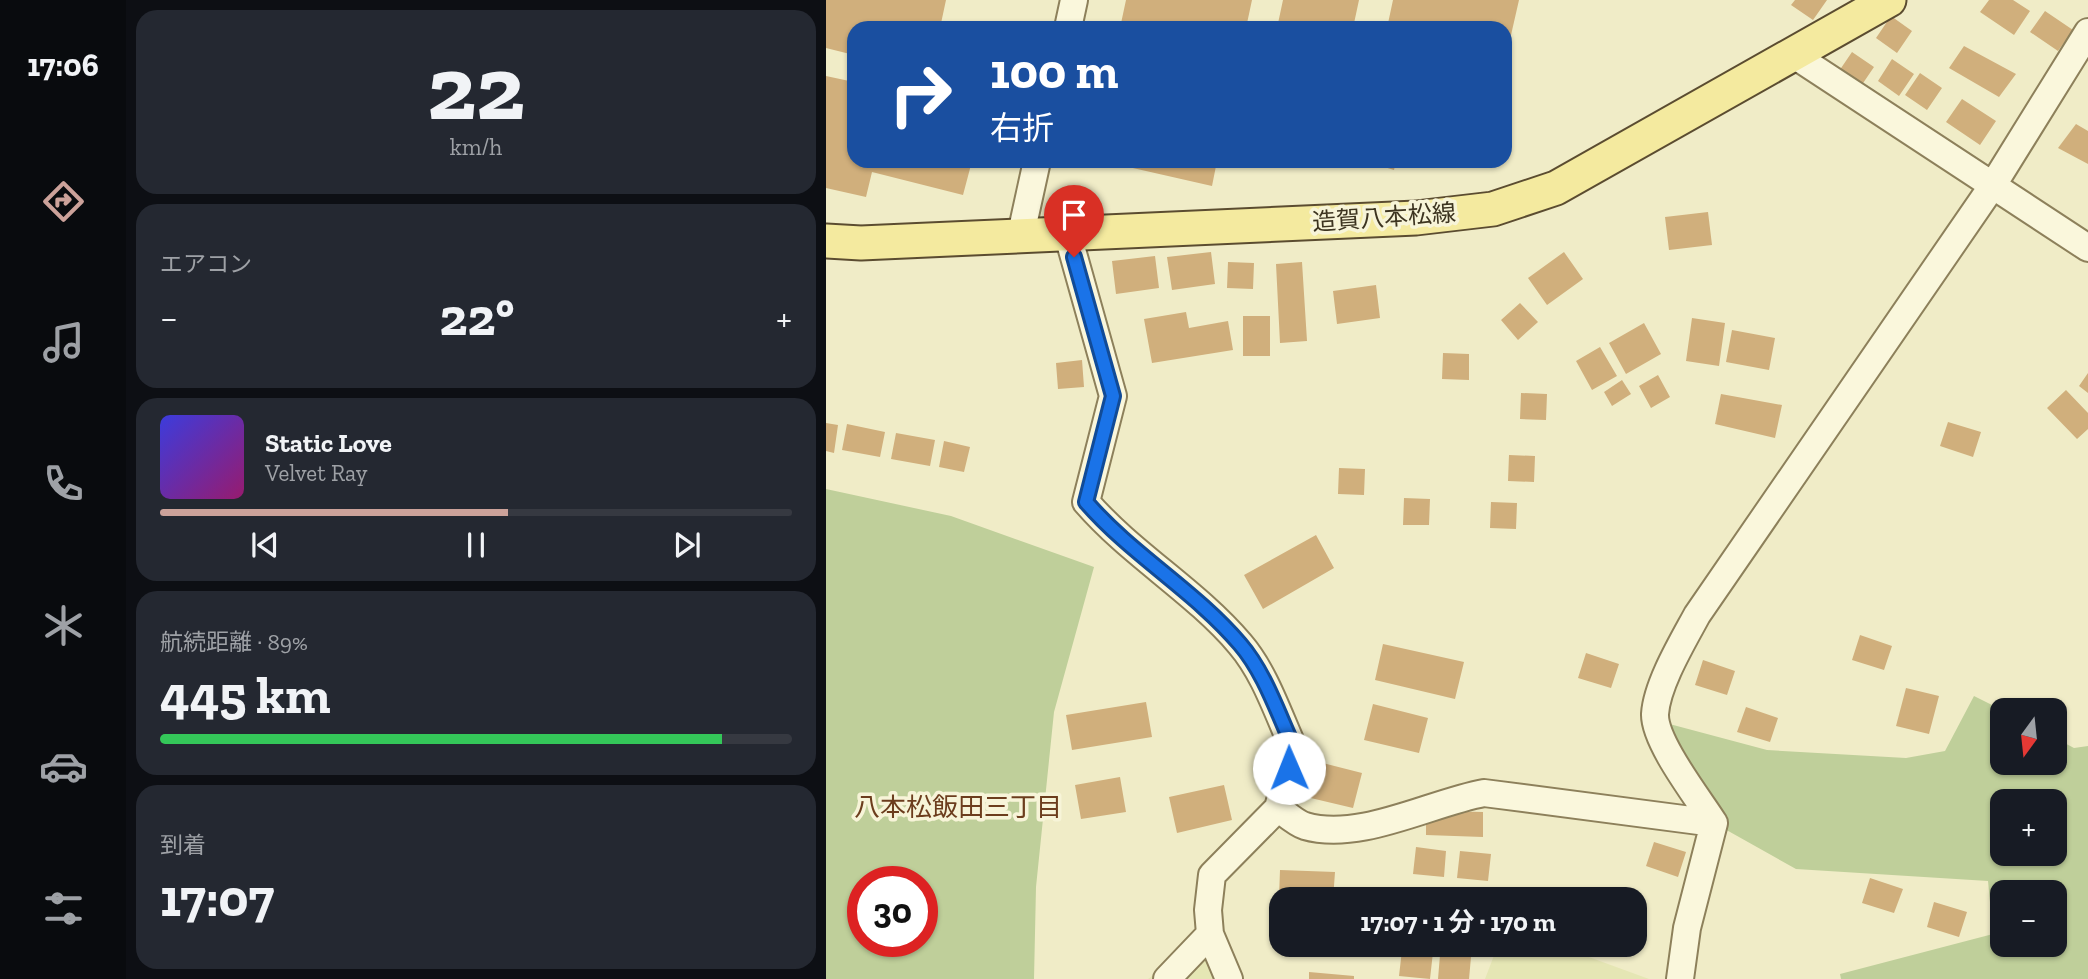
<!DOCTYPE html>
<html lang="ja">
<head>
<meta charset="utf-8">
<style>
  :root { --surface:#171b24; --page:#242831; --text:#f1f3f6; --muted:#9ea1a6; --line:#363941; --accent:#cca29a }
  body { margin:0; font-family:"Zilla Slab","Noto Sans JP",serif; background:var(--page); color:var(--text); height:100vh; display:flex; flex-direction:column; font-size:26px; white-space:nowrap }
  * { box-sizing:border-box; margin:0 }
  p { font-size:23px; color:var(--muted) }
  .icon { flex:none; width:38px; height:38px; fill:none; stroke:currentColor; stroke-width:2; stroke-linecap:round; stroke-linejoin:round }
  .map { position:relative; flex:1; overflow:hidden }
  .drawer { display:flex; flex-direction:column; gap:10px; padding:10px; background:#0d0f14; width:700px }
  .drawer>* { flex:none }
  .guide { position:absolute; left:21px; top:21px; width:665px; height:147px; border-radius:21px; box-shadow:0 2px 5px #0004; background:#1a4fa0; color:#fff; overflow:hidden }
  .needle { width:46px; rotate:195deg }
  .tools { position:absolute; left:1164px; top:698px; display:grid; gap:14px }
  .tools a { display:grid; place-items:center; width:77px; height:77px; border-radius:14px; background:var(--surface); box-shadow:0 2px 5px #0004; font-size:35px }
  .speed { position:absolute; left:21px; top:866px; display:flex; gap:14px; font-size:35px; font-weight:700; text-align:center }
  .speed>* { display:grid; place-content:center; width:91px; height:91px; border-radius:50%; background:var(--surface); box-shadow:0 2px 5px #0004; line-height:1 }
  .speed .limit { border:10px solid #d22; background:#fff; color:#111 }
  .pin { position:absolute; display:grid; place-items:center; width:60px; height:60px; color:#fff; margin:-72px -30px; border-radius:50% 50% 50% 0; rotate:-45deg; box-shadow:0 0 7px #0007 }
  .pin .icon { rotate:45deg }
  .me { position:absolute; width:77px; margin:-38px; rotate:359deg; stroke-linejoin:round; filter:drop-shadow(0 0 5px #0008) }
  .turn { display:flex; align-items:center; gap:24px; height:147px; padding:0 28px; font-size:32px }
  .turn .icon { width:91px; height:91px; stroke-width:2.5 }
  .turn b { display:block; font-size:49px; line-height:60px }
  .big { font-size:52px; font-weight:700; line-height:1.1 }
  .drawer .widget { flex:1; display:flex; flex-direction:column; justify-content:center; gap:10px; min-width:0; padding:0 24px; border-radius:21px; background:var(--page) }
  .drawer .dial { align-items:center; gap:0 }
  .dial b { font-size:91px; line-height:1 }
  .song { display:flex; align-items:center; gap:21px }
  .cover { width:84px; height:84px; border-radius:10px; background:linear-gradient(135deg,hsl(240 70% 55%),hsl(320 70% 35%)) }
  .played { height:7px; border-radius:4px; background:linear-gradient(90deg,var(--accent) 55%,var(--line) 55%) }
  .keys { display:flex; justify-content:space-around; direction:ltr }
  .heat { display:flex; justify-content:space-between; align-items:center; font-size:38px; direction:ltr }
  .charge { height:10px; border-radius:5px; background:linear-gradient(90deg,#34c759 89%,var(--line) 0) }
  .trip { position:absolute; left:443px; top:887px; width:378px; height:70px; border-radius:21px; background:var(--surface); box-shadow:0 2px 5px #0004; font-weight:700; line-height:70px; text-align:center }
  main { display:flex; flex:1; min-height:0 }
  .dock { display:flex; flex-direction:column; width:126px; justify-content:space-around; align-items:center; background:#090b0e; color:var(--muted) }
  .dock .icon { width:49px; height:49px }
  .dock .on { color:var(--accent) }
  .dock b { font-size:32px; color:var(--text) }
  .map>svg:first-child { display:block }
</style>
</head>
<body>
<main>
<nav class="dock">
<b>17:06</b>
<svg class="icon on" aria-label="directions" viewBox="0 0 24 24"><path d="M12 3l9 9-9 9-9-9zM9 14v-3h6M13 9l2 2-2 2"/></svg>
<svg class="icon" aria-label="music" viewBox="0 0 24 24"><path d="M9 18V5l10-2v13"/><circle cx="6" cy="18" r="3"/><circle cx="16" cy="16" r="3"/></svg>
<svg class="icon" aria-label="phone" viewBox="0 0 24 24"><path d="M5 4h4l2 5-3 2q2 4 5 5l2-3 5 2v4C11 20 4 13 5 4z"/></svg>
<svg class="icon" aria-label="climate" viewBox="0 0 24 24"><path d="M12 3v18M4 7l16 10M4 17L20 7"/></svg>
<svg class="icon" aria-label="car" viewBox="0 0 24 24"><path d="M5 17H2v-5l4-1 3-4h7l3 4 3 1v5h-3M9 17h6M6 11h13"/><circle cx="7" cy="17" r="2"/><circle cx="17" cy="17" r="2"/></svg>
<svg class="icon" aria-label="filters" viewBox="0 0 24 24"><path d="M4 7h16M4 17h16"/><circle cx="9" cy="7" r="2"/><circle cx="15" cy="17" r="2"/></svg>
</nav>
<section class="drawer">
<div class="widget dial"><b>22</b><p>km/h</p></div>
<div class="widget"><p>エアコン</p>
<div class="heat"><a>−</a><b class="big">22°</b><a>+</a></div>
</div>
<div class="widget">
<div class="song"><i class="cover"></i><div><b>Static Love</b><p>Velvet Ray</p></div></div>
<div class="played"></div>
<div class="keys"><svg class="icon" aria-label="previous" viewBox="0 0 24 24"><path d="M18 5L8 12l10 7zM5 5v14"/></svg><svg class="icon" aria-label="pause" viewBox="0 0 24 24"><path d="M8 5v14M16 5v14"/></svg><svg class="icon" aria-label="next" viewBox="0 0 24 24"><path d="M6 5l10 7-10 7zM19 5v14"/></svg></div>
</div>
<div class="widget"><p>航続距離 · 89%</p><b class="big">445 km</b><div class="charge"></div></div>
<div class="widget"><p>到着</p><b class="big">17:07</b></div>
</section>
<div class="map">
<svg width="1262" height="979" viewBox="0 0 1262 979">
  <rect width="100%" height="100%" fill="#f0ecc7"/>
  <!-- farmland -->
  <path fill="#e5e6b4" d="M384 934 401 979H322Z
    M672 945H730L823 979H659Z"/>
  <!-- green -->
  <path fill="#bfcf9a" fill-rule="evenodd" d="M0 489 125 516 268 567 228 712 210 887 208 979H0ZM37 882H96V942H37Z
    M1148 696 1176 710V763H1228L1229 738 1248 748 1262 746V979H1015L1014 974 1167 934 1162 881 970 869 888 823 836 722 941 750 1080 758 1119 751ZM1176 802H1228V854H1176ZM1176 892H1228V945H1176Z"/>
  <!-- building -->
  <path fill="#d0af7c" d="M0 0H120L114 28H28V55L0 48Z
    M300 0H426L420 28H294Z
    M457 0H533L527 28H451Z
    M567 0H693L680 57 679 28H561Z
    M969 0H1001L987 20 965 5Z
    M1163 0H1187L1204 11 1188 35 1154 12Z
    M1219 11 1247 30 1232 51 1204 32Z
    M1065 16 1086 31 1071 53 1050 38Z
    M1138 46 1190 74 1173 97 1123 68Z
    M1026 52 1048 67 1033 89 1011 74Z
    M1066 59 1088 74 1073 96 1052 81Z
    M1094 73 1116 88 1101 110 1079 95Z
    M0 76 28 82V161H146L137 195 46 172 40 197 0 188Z
    M1136 99 1170 121 1154 145 1120 122Z
    M1250 124 1262 131V164L1232 148Z
    M276 161H391L386 186Z
    M539 161H570L568 170Z
    M882 212 886 245 843 250 839 217Z
    M385 252 389 284 346 290 341 257Z
    M738 252 757 279 721 305 702 278Z
    M329 256 333 288 290 294 286 261Z
    M402 262 428 263 427 289 401 288Z
    M476 262 481 341 454 343 450 264Z
    M550 285 554 318 511 324 507 291Z
    M694 303 712 322 692 340 675 320Z
    M360 312 363 328 402 321 407 350 326 363 318 319Z
    M417 316H444V356H417Z
    M866 318 899 323 893 366 860 361Z
    M818 323 835 354 800 374 783 343Z
    M906 330 949 338 943 370 900 362Z
    M774 347 791 376 766 390 750 361Z
    M617 353 643 354V380L616 379Z
    M256 360 258 387 232 389 230 363Z
    M1262 373V393L1253 386Z
    M832 375 844 397 825 408 813 386Z
    M796 380 805 394 786 406 778 392Z
    M1240 390 1262 413V429L1251 439 1221 408Z
    M695 393 721 394 720 420 694 419Z
    M895 394 956 405 949 438 889 424Z
    M1122 422 1155 432 1147 457 1114 446Z
    M0 423 12 425 8 453 0 451Z
    M21 424 59 432 54 457 16 450Z
    M70 433 109 440 104 466 65 459Z
    M118 441 144 447 138 472 113 467Z
    M683 455 709 456 708 482 682 481Z
    M513 468 539 469 538 495 512 494Z
    M578 498 604 499 603 525H577Z
    M665 502 691 503 690 529 664 528Z
    M490 535 508 568 437 609 418 575Z
    M1034 635 1066 646 1058 670 1026 660Z
    M557 644 638 662 629 699 549 680Z
    M760 653 793 664 785 688 752 678Z
    M877 660 909 671 901 695 869 685Z
    M1080 688 1113 696 1103 734 1070 726Z
    M320 702 326 737 246 750 240 715Z
    M547 704 602 718 593 753 538 740Z
    M920 707 952 718 944 742 911 732Z
    M481 759 536 773 527 808 472 795Z
    M294 777 300 812 255 819 249 785Z
    M398 785 406 820 351 833 343 797Z
    M617 811 657 812V837L600 835V819H616Z
    M828 842 860 852 852 877 820 866Z
    M590 847 620 851 618 877 587 874Z
    M634 851 665 854 662 881 631 878Z
    M454 870 509 872 507 900 453 897Z
    M1044 878 1077 889 1068 913 1036 903Z
    M1108 902 1141 912 1133 937 1101 927Z
    M576 950 607 952 604 979 573 976Z
    M614 955 645 957 643 979H612Z
    M483 972 528 976V979H483Z"/>
  <g fill="none" stroke-linecap="round" stroke-linejoin="round">
    <!-- minor casing -->
    <g stroke="#8d805b" stroke-width="30">
      <path id="minor" d="M242 28 248 0
        M968 55 1262 248
        M241 232 287 396 260 502C306 555 369 591 414 644 439 673 452 714 468 749L452 808 386 875 382 910 384 934 341 979
        M195 234 211 161
        M452 808C460 814 470 823 479 826 534 842 604 803 658 793L888 823
        M384 934 403 979
        M854 979 861 928 888 823C873 799 828 742 829 714 831 684 857 641 871 615L1167 185 1262 32"/>
    </g>
    <!-- major casing -->
    <g stroke="#5b4c30" stroke-width="37">
      <path id="major" d="M0 241 35 243 590 218 667 209 730 188 1063 0"/>
    </g>
    <!-- minor -->
    <use href="#minor" stroke="#faf7dc" stroke-width="26"/>
    <!-- major -->
    <use href="#major" stroke="#f4ea9f" stroke-width="33"/>
  </g>
  <g fill="none" stroke-linecap="round" stroke-linejoin="round">
    <!-- route casing -->
    <g stroke="#114b97" stroke-width="18">
      <path id="route" d="M248 257 287 396 260 502C306 555 369 591 414 644 439 673 452 714 468 748L463 768"/>
    </g>
    <!-- route -->
    <use href="#route" stroke="#1a73e8" stroke-width="12"/>
  </g>
  <g text-anchor="middle" dominant-baseline="central" stroke-width="7" stroke-linejoin="round" paint-order="stroke">
    <!-- street labels -->
    <g font-size="24" fill="#3d3420" stroke="#f7f4d8">
      <text transform="translate(558 217) rotate(-4)">造賀八本松線</text>
    </g>
    <!-- neighbourhood labels -->
    <g font-size="26" fill="#6c3d1d" stroke="#f7f4d8">
      <text x="132" y="807">八本松飯田三丁目</text>
    </g>
  </g>
</svg>
<div class="tools">
<a><svg class="needle" viewBox="-14 -14 28 28"><path d="M0-13l5 13h-10z" fill="#e53935"/><path d="M0 13l5-13h-10z" fill="#9ea1a6"/></svg></a>
<a>+</a>
<a>−</a>
</div>
<div class="speed"><div class="limit">30</div></div>
<div class="pin" style="left:248px;top:257px;background:#d93025"><svg class="icon" aria-label="arrive" viewBox="0 0 24 24"><path d="M6 21V4h12l-3 4 3 4H6"/></svg></div>
<svg class="me" style="left:463px;top:768px" viewBox="-20 -20 40 40"><circle r="19" fill="#fff"/><path d="M0-13L10 11 0 6-10 11z" fill="#1a73e8"/></svg>
<div class="trip">17:07 · 1 分 · 170 m</div>
<div class="guide">
<div class="turn"><svg class="icon" aria-label="right" viewBox="0 0 24 24"><path d="M7 20v-9h11M14 6l5 5-5 5"/></svg><div><b>100 m</b>右折</div></div>
</div>
</div>
</main>
</body>
</html>
